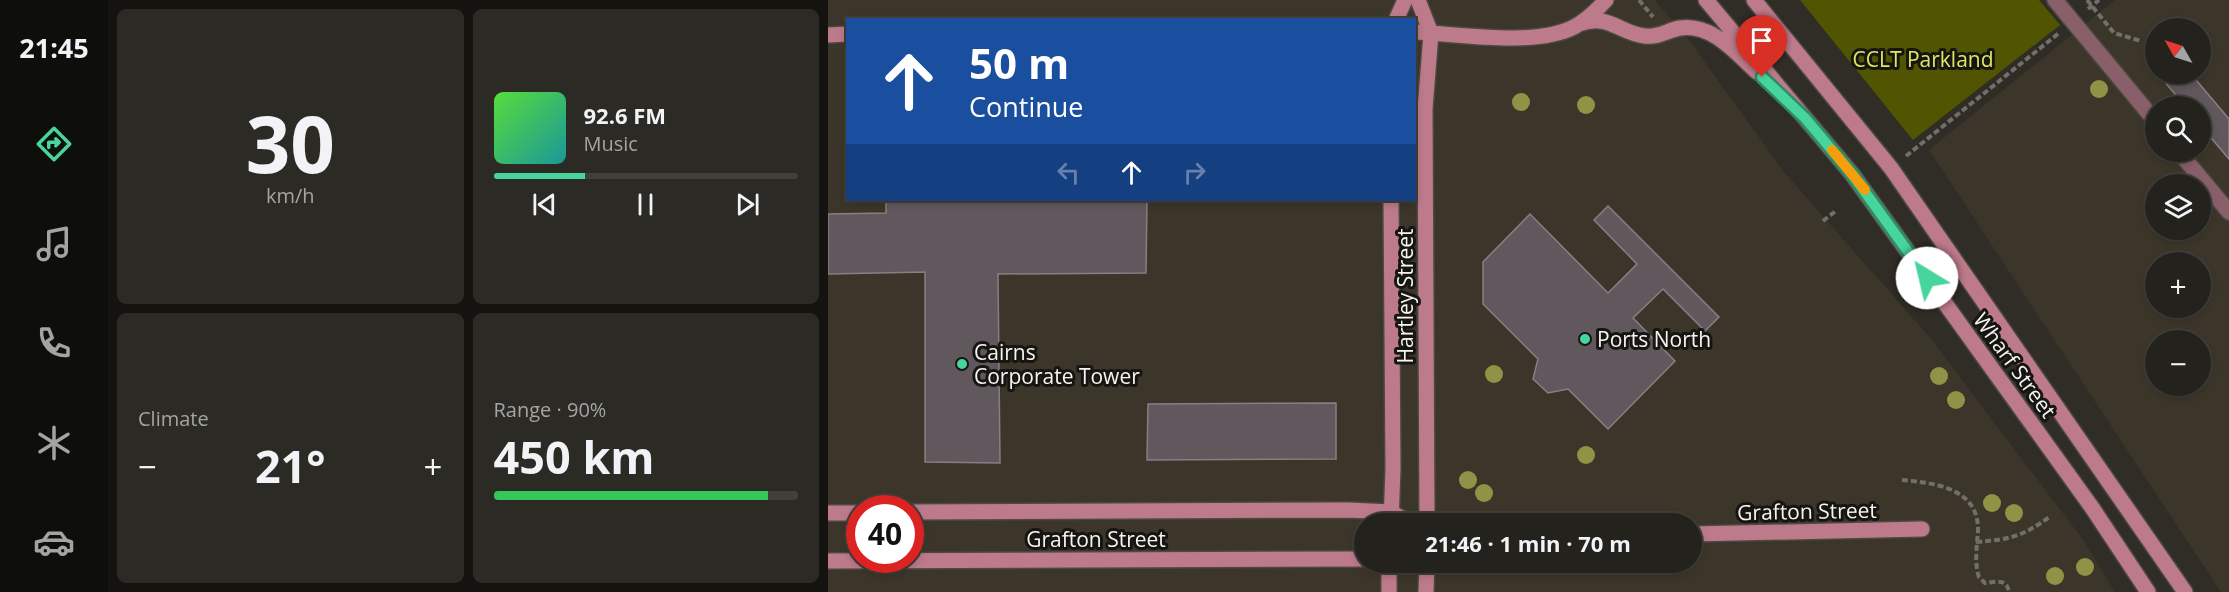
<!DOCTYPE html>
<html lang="en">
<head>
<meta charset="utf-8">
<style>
  :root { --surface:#24221c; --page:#2c2a25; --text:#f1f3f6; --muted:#a3a4a3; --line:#413f3b; --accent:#48d49d }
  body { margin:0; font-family:"Open Sans",sans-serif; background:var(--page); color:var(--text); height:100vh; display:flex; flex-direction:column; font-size:22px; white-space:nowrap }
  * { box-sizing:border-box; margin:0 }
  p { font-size:20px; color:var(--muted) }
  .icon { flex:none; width:33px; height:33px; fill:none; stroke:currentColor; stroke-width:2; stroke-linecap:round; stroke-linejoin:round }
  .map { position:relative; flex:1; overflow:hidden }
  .panel { display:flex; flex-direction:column; gap:9px; padding:9px; background:#14130f; width:720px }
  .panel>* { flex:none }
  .top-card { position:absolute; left:18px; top:18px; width:570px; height:183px; border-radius:0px; box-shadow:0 3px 9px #0003,0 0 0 2px var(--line); background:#1a4fa0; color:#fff; overflow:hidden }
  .needle { width:39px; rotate:309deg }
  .tools { position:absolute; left:1317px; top:18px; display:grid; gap:12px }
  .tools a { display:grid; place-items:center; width:66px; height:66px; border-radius:50%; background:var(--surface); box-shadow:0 3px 9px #0003,0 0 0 2px var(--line); font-size:30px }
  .speed { position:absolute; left:18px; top:495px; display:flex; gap:12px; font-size:30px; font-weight:700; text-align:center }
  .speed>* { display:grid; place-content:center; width:78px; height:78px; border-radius:50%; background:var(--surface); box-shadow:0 3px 9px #0003,0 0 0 2px var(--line); line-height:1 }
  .speed .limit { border:9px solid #d22; background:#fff; color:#111 }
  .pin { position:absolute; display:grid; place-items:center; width:51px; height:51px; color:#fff; margin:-62px -26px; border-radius:50% 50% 50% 0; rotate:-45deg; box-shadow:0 0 6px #0007 }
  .pin .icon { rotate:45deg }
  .me { position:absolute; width:66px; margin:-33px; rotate:324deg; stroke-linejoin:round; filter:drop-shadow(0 0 4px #0008) }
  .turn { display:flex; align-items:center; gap:21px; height:126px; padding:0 24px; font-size:27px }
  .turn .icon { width:78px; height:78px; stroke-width:2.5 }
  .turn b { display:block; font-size:42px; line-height:51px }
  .lanes { display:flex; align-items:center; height:57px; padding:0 24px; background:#0003; justify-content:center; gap:30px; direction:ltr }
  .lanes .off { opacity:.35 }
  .big { font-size:45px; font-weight:700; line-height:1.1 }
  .panel .card { flex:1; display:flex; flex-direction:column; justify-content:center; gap:9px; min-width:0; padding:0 21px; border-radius:9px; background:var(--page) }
  .panel .dial { align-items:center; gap:0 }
  .dial b { font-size:78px; line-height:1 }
  .song { display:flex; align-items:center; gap:18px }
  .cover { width:72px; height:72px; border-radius:9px; background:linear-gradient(135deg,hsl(110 70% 55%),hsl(180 70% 35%)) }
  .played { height:6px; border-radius:3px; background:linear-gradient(90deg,var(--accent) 30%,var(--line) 30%) }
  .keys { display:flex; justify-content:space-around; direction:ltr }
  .heat { display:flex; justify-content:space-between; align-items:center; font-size:33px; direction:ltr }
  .charge { height:9px; border-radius:4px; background:linear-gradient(90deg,#34c759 90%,var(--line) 0) }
  .panel .tiles { flex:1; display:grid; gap:9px; grid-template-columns:repeat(2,1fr) }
  .trip { position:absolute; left:526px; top:513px; width:348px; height:60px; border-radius:30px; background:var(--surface); box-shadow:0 3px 9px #0003,0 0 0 2px var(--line); font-weight:700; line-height:60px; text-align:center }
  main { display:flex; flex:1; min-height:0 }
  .tabs { display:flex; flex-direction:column; width:108px; justify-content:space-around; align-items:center; background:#0e0e0b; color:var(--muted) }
  .tabs .icon { width:42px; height:42px }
  .tabs .current { color:var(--accent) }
  .tabs b { font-size:27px; color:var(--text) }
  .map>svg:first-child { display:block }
</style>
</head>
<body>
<main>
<nav class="tabs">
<b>21:45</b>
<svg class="icon current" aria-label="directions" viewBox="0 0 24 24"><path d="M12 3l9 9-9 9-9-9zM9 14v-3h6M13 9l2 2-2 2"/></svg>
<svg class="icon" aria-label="music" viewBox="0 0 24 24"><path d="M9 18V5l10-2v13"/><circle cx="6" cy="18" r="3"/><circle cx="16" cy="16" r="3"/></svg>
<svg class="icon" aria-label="phone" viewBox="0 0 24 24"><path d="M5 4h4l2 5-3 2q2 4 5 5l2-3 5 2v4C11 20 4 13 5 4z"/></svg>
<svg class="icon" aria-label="climate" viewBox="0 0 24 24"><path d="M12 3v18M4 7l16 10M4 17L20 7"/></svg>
<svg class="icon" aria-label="car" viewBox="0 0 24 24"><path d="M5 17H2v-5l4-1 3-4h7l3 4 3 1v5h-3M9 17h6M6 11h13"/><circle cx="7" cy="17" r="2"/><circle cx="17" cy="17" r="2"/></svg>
</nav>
<section class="panel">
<div class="tiles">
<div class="card dial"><b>30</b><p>km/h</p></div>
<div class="card">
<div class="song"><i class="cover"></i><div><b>92.6 FM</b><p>Music</p></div></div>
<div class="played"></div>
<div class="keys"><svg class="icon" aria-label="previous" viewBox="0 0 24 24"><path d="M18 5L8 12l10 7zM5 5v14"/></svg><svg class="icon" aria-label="pause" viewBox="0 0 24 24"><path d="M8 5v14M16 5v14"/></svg><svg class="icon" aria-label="next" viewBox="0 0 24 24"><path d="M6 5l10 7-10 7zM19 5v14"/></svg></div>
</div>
<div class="card"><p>Climate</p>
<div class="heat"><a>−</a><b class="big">21°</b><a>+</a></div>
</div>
<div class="card"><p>Range · 90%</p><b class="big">450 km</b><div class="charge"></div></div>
</div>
</section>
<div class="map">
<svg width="1401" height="592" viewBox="0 0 1401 592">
  <rect width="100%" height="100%" fill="#302d26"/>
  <!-- built -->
  <path fill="#3c362a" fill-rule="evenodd" d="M0 0H827L861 40 956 172 1104 340 1256 541 1287 592H0ZM20 20H586V200H20ZM32 508H82V560H32ZM537 524H864V562H537Z
    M1287 0H1401V592H1393L1101 150ZM1328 28H1372V74H1328ZM1328 106H1372V152H1328ZM1328 184H1372V230H1328ZM1328 262H1372V308H1328ZM1328 340H1372V386H1328Z"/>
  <!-- green -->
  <path fill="#515501" d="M972 0H1211L1232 25 1085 140Z"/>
  <!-- building -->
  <path fill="#60585c" stroke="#887f84" stroke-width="1.5" d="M1330 74H1363L1401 119V159L1372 125V106H1357Z
    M58 200H319L318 273 170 274 172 463 97 462V272L0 274V214L58 213Z
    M780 206 891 317 877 331 835 289 805 318 847 361 780 429 740 389 720 393 705 379 710 359 655 304V262L702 214 780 293 809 264 766 220Z
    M508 403V459L319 460 320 404Z"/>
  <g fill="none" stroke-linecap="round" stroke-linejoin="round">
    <!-- street casing -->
    <g stroke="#4c4942" stroke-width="18">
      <path id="street" d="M1227 0 1328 122
        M1351 152 1401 212"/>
    </g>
    <!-- secondary casing -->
    <g stroke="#4c4942" stroke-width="18">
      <path id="secondary" d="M590 0 603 33 597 109 599 524
        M878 0 1024 174 1265 509 1320 592
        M926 0 1063 168 1357 592
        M568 20 577 0
        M751 24C782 13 790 33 817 36 830 38 840 30 852 28 884 23 908 53 929 72
        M586 32C632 34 707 47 746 27 759 20 769 10 778 0
        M0 35 20 34
        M82 512 520 510 563 512 584 524
        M0 513H32
        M563 524 565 468 563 200
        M864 534 1094 529
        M0 561 537 559
        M561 562V592
        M598 592 599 562"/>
    </g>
    <!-- path -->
    <path stroke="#716f69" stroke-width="4" stroke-dasharray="6 3" stroke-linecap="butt" d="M811 0 825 17
      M1259 0 1286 33 1313 41
      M1260 9 1271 0
      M1078 156 1231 33
      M995 221 1009 210
      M1074 480C1105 483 1151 487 1150 531 1149 546 1146 562 1151 577L1157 583C1168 582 1179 578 1181 592
      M1148 542C1184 539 1193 537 1223 516"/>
    <!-- street -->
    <use href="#street" stroke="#895f6a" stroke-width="15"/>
    <!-- secondary -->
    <use href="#secondary" stroke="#bd7a8b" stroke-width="15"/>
  </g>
  <!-- trees -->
  <g fill="#909346">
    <circle cx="1271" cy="89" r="9"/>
    <circle cx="693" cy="102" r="9"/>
    <circle cx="758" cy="105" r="9"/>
    <circle cx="666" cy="374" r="9"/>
    <circle cx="1111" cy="376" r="9"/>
    <circle cx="1128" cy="400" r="9"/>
    <circle cx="758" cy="455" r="9"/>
    <circle cx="640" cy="480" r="9"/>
    <circle cx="656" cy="493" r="9"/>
    <circle cx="1164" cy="503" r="9"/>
    <circle cx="1186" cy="513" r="9"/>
    <circle cx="1257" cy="567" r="9"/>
    <circle cx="1227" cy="576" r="9"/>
  </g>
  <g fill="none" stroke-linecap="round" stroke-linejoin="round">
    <!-- route casing -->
    <g stroke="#2f8a66" stroke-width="15">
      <path id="route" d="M934 77 977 118 1024 174 1099 278"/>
    </g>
    <!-- route -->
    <use href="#route" stroke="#48d49d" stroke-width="10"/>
    <!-- slow -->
    <path stroke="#f59e0b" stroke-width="10" d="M1004 150 1037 190"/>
  </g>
  <!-- markers -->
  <g fill="#48d49d" stroke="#171512" stroke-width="2">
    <circle cx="757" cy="339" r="6"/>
    <circle cx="134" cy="364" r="6"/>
  </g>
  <g text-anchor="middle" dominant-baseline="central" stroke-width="6" stroke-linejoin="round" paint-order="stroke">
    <!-- park labels -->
    <g font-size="21" fill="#dee760" stroke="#171512">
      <text x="1095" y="59">CCLT Parkland</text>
    </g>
    <!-- street labels -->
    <g font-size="21" fill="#f6f4f0" stroke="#171512">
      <text transform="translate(577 296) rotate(-90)">Hartley Street</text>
      <text transform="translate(1187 365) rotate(54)">Wharf Street</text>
      <text transform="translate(979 511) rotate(-1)">Grafton Street</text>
      <text x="268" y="539">Grafton Street</text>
    </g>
    <!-- poi labels -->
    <g font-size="21" fill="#f6f4f0" stroke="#171512" text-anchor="start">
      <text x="769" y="339">Ports North</text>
      <text x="146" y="352">Cairns<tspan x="146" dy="24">Corporate Tower</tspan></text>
    </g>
  </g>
</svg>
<div class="tools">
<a><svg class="needle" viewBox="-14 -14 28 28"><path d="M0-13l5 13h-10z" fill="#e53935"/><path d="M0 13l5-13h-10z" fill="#a3a4a3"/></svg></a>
<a><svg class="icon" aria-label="search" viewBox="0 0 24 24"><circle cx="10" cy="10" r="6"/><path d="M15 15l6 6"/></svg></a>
<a><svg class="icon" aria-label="layers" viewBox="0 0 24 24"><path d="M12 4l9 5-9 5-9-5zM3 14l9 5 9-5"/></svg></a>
<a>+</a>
<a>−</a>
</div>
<div class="speed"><div class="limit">40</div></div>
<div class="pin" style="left:934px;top:77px;background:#d93025"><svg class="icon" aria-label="arrive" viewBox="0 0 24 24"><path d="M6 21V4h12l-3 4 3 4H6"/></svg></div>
<svg class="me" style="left:1099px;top:278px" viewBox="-20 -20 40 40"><circle r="19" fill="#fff"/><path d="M0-13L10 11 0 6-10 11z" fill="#48d49d"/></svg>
<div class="trip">21:46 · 1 min · 70 m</div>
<div class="top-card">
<div class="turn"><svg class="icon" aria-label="ahead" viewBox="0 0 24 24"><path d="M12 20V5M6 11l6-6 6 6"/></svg><div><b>50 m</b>Continue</div></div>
<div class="lanes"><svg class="icon off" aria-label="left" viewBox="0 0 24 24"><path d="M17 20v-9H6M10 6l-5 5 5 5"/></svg><svg class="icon" aria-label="ahead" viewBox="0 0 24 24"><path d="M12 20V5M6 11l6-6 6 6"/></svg><svg class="icon off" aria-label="right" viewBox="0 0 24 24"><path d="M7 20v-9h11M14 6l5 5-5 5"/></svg></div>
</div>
</div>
</main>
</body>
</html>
